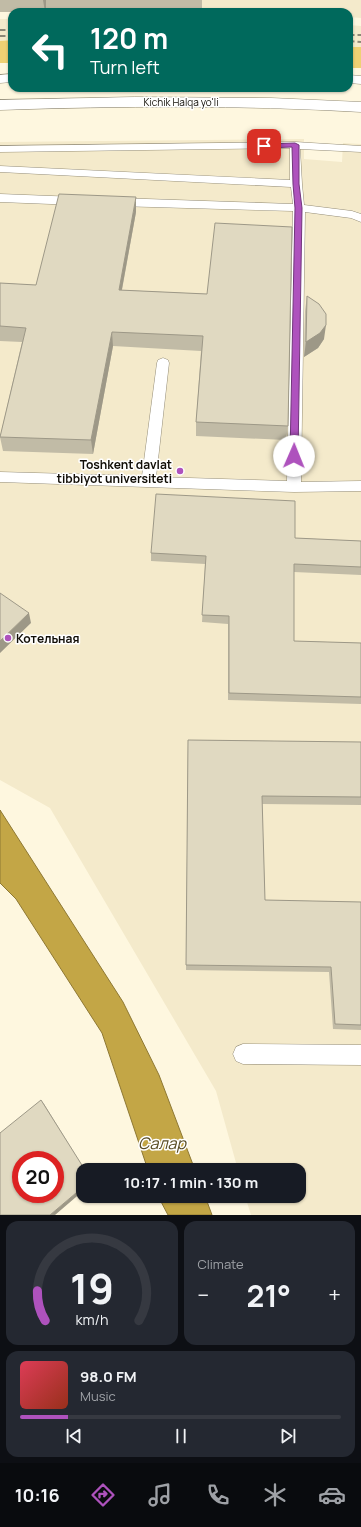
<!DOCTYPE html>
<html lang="en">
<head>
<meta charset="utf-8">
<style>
  :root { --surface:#171b24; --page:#242831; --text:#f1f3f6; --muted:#9ea1a6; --line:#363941; --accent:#ae52bd }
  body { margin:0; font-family:Manrope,sans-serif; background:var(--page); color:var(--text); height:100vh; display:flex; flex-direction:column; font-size:15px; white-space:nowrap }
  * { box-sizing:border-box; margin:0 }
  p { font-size:13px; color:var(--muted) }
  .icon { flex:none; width:22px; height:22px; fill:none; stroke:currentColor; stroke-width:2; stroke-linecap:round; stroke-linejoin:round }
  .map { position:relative; height:1215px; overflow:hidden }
  .side { display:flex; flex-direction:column; gap:6px; padding:6px; background:#0d0f14; flex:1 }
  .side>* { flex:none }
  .banner { position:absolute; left:8px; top:8px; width:345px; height:84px; border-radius:12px; box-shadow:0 1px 3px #0004; background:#00695c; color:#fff; overflow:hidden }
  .speed { position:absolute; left:12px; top:1151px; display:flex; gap:8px; font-size:20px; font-weight:700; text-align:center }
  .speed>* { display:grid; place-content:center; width:52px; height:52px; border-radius:50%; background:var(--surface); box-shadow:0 1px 3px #0004; line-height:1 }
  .speed .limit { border:6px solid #d22; background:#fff; color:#111 }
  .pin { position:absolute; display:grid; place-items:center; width:34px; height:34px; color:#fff; margin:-17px; border-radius:8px; box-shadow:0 2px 6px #0006 }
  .me { position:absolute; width:44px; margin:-22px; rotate:1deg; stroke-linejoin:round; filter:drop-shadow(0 0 3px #0008) }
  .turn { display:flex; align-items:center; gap:14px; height:84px; padding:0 16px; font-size:18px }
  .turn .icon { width:52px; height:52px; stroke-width:2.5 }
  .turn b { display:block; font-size:28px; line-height:34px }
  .big { font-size:30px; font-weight:700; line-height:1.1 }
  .side .card { flex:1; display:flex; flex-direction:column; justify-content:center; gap:6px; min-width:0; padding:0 14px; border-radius:12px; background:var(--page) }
  .side .dial { align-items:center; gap:0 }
  .dial svg { height:104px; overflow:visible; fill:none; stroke:var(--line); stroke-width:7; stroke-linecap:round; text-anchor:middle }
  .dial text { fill:var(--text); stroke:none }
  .song { display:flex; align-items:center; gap:12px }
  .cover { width:48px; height:48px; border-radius:6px; background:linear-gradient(135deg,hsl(350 70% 55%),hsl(10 70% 35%)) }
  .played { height:4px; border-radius:2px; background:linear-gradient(90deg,var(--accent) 15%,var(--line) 15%) }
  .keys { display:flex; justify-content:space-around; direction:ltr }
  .heat { display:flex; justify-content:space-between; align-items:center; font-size:22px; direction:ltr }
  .side .tiles { flex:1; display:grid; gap:6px; grid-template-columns:1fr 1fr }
  .card:last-child { grid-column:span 2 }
  .trip { position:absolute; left:76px; top:1163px; width:230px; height:40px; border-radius:12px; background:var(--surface); box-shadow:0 1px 3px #0004; font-weight:700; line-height:40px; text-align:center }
  .tabs { display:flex; height:64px; justify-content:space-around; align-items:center; background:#090b0e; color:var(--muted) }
  .tabs .icon { width:28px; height:28px }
  .tabs .selected { color:var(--accent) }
  .tabs b { font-size:18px; color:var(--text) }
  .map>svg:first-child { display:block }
</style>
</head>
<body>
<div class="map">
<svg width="361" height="1215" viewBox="0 0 361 1215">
  <rect width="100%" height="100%" fill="#fef7df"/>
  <!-- built -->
  <path fill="#f4eacb" d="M0 0H361V18L349 17V12H191L47 8 45 12H0Z
    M0 19H12V40L0 41Z
    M349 25 361 26V47H349Z
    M304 139V159L342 162 343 143 361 144V1215H251L245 1196H299V1170H238L216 1091 50 808 0 780V142Z"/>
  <!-- green -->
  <path fill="#eed173" d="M12 40V63H0V41Z
    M349 47H361V68H349Z"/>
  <!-- water -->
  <path fill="#c3a646" stroke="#8e7833" d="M0 810 123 1002 159 1075 195 1170H148L102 1033 16 899 0 883Z
    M158 1196H205L212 1215H168Z"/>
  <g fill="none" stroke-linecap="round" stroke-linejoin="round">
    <!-- service casing -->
    <g stroke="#948d78" stroke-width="1">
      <path id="service" d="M295 142 361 146V152L300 149 302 184 304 205 352 211 361 214V222L351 218 305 212 301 482 361 481V491L294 492 0 482V472L142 476 157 363 158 360 163 358 168 360 169 363 156 477 287 481 293 211 117 206 113 204 111 202 113 200 117 198 293 204 291 187 0 172V166L290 180V148L0 152V146Z
        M0 194 77 197 81 199 83 201 81 203 77 205 0 202Z
        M243 1044 361 1045V1065L243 1064 236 1061 233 1054 236 1047Z"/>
    </g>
    <!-- trunk casing -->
    <g stroke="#948d78" stroke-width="1">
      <path id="trunk" d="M12 74V82L0 83V75Z
        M349 75 361 76V84L349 83Z
        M135 97 271 98 361 102V112C241 105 120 106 0 110V100Z"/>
    </g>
    <!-- service -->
    <use href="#service" fill="#fff" fill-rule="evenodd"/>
    <!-- trunk -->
    <use href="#trunk" fill="#fff" fill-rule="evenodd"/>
    <!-- rail -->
    <path stroke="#8c8777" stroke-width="2" stroke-dasharray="5.5 3" stroke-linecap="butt" d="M0 30H12
      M349 35H361
      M0 36H12
      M349 41 361 42"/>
  </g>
  <!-- wall -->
  <path fill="#c1bba6" d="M0 0H202V12L46 8 45 12H0Z
    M136 212 122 290 207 294 288 426 286 440 196 436V422L201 351 113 346 93 454 3 451 0 437 22 342 0 341V283L36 285Z
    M307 296 324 339 318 348 304 357 305 311Z
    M295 538 361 541V575L294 572V641L361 643V704L228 700V624L202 622 205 564 151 561V553Z
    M188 740 361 742V805L262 804 265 900 361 902V1030L333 1029 329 972 186 970Z"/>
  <!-- shaded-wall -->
  <path fill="#9d9887" d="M43 0H46V8L45 12Z
    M136 197V212L119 305V290Z
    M326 325 324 339 318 348 304 357 306 342Z
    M112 332 113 346 93 454 91 440Z
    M29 613 31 623 0 653V641Z
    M41 1100 44 1104 85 1170Z
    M83 1187V1191L55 1215H50Z"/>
  <!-- building -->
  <path fill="#e0d9c1" stroke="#9d9887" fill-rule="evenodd" d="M59 194 136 197 119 290 207 294 215 223 292 227 288 426 196 422 203 336 112 332 91 440 0 437 26 328 0 326V283L36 285Z
    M307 296 319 304 326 314V325L320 333 306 342Z
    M156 494 295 501V538L361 541V567L294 564V641L361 643V697L229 693V616L202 615 206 556 151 553Z
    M0 593 29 613 0 641Z
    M188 740 361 742V797L262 796 265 900 361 902V1025L335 1024 331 967 186 965Z
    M41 1100 85 1170H83V1187L50 1215H0V1133ZM21 1160H55V1194H21Z"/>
  <!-- route -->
  <path fill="#ae52bd" stroke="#71357b" d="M295 143 299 145V184L302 208 298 456 294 459 290 456 295 208 293 184 292 147 264 148 261 146 264 144Z"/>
  <!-- markers -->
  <g fill="#ae52bd" stroke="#fff" stroke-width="1.5">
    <circle cx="180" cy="471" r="4"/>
    <circle cx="8" cy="638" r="4"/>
  </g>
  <g text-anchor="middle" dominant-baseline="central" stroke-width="3" stroke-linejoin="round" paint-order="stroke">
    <!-- far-street labels -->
    <g font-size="10" fill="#110e07" stroke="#fff">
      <text x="181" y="102">Kichik Halqa yo'li</text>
    </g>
    <!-- poi labels -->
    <g font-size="12" font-weight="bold" fill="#110e07" stroke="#fff" text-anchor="end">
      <text x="172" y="464">Toshkent davlat<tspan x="172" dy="14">tibbiyot universiteti</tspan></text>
      <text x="16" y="638" text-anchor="start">Котельная</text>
    </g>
    <!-- near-water labels -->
    <g font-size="16" font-style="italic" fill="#584c24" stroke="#fff">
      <text x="162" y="1143">Салар</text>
    </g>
  </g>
</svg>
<div class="speed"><div class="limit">20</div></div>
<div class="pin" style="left:264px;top:146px;background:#d93025"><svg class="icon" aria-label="arrive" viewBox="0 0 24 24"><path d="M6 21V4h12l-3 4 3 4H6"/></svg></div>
<svg class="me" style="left:294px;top:456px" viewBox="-20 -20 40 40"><circle r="19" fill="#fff"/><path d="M0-13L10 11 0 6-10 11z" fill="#ae52bd"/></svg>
<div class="trip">10:17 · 1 min · 130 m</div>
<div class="banner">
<div class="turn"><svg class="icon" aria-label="left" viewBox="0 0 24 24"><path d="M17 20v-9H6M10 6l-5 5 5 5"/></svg><div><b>120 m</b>Turn left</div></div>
</div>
</div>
<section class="side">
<div class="tiles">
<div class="card dial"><svg viewBox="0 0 100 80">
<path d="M14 69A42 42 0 1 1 86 69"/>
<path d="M14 69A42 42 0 0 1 8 46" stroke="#ae52bd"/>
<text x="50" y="56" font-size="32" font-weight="700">19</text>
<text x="50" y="72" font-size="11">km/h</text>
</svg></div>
<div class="card"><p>Climate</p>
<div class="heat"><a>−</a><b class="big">21°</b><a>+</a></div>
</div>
<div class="card">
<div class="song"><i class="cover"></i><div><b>98.0 FM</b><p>Music</p></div></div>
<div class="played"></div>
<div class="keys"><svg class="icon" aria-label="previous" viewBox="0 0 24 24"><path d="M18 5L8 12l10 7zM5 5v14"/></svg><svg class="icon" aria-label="pause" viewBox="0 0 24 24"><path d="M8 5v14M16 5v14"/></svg><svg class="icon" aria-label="next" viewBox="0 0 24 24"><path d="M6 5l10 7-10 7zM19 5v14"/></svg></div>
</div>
</div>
</section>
<nav class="tabs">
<b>10:16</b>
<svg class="icon selected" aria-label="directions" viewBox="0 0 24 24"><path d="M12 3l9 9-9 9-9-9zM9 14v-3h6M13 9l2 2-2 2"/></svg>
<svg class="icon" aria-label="music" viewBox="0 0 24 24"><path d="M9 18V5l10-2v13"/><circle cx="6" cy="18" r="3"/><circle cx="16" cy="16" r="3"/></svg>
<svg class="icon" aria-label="phone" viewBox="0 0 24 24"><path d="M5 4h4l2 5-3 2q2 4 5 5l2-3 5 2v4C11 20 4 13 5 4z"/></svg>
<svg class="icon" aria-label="climate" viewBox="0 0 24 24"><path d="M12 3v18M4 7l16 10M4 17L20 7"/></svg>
<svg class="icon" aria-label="car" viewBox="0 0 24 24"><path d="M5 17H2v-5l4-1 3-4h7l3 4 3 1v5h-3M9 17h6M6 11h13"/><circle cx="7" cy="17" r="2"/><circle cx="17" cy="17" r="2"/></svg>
</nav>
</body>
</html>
